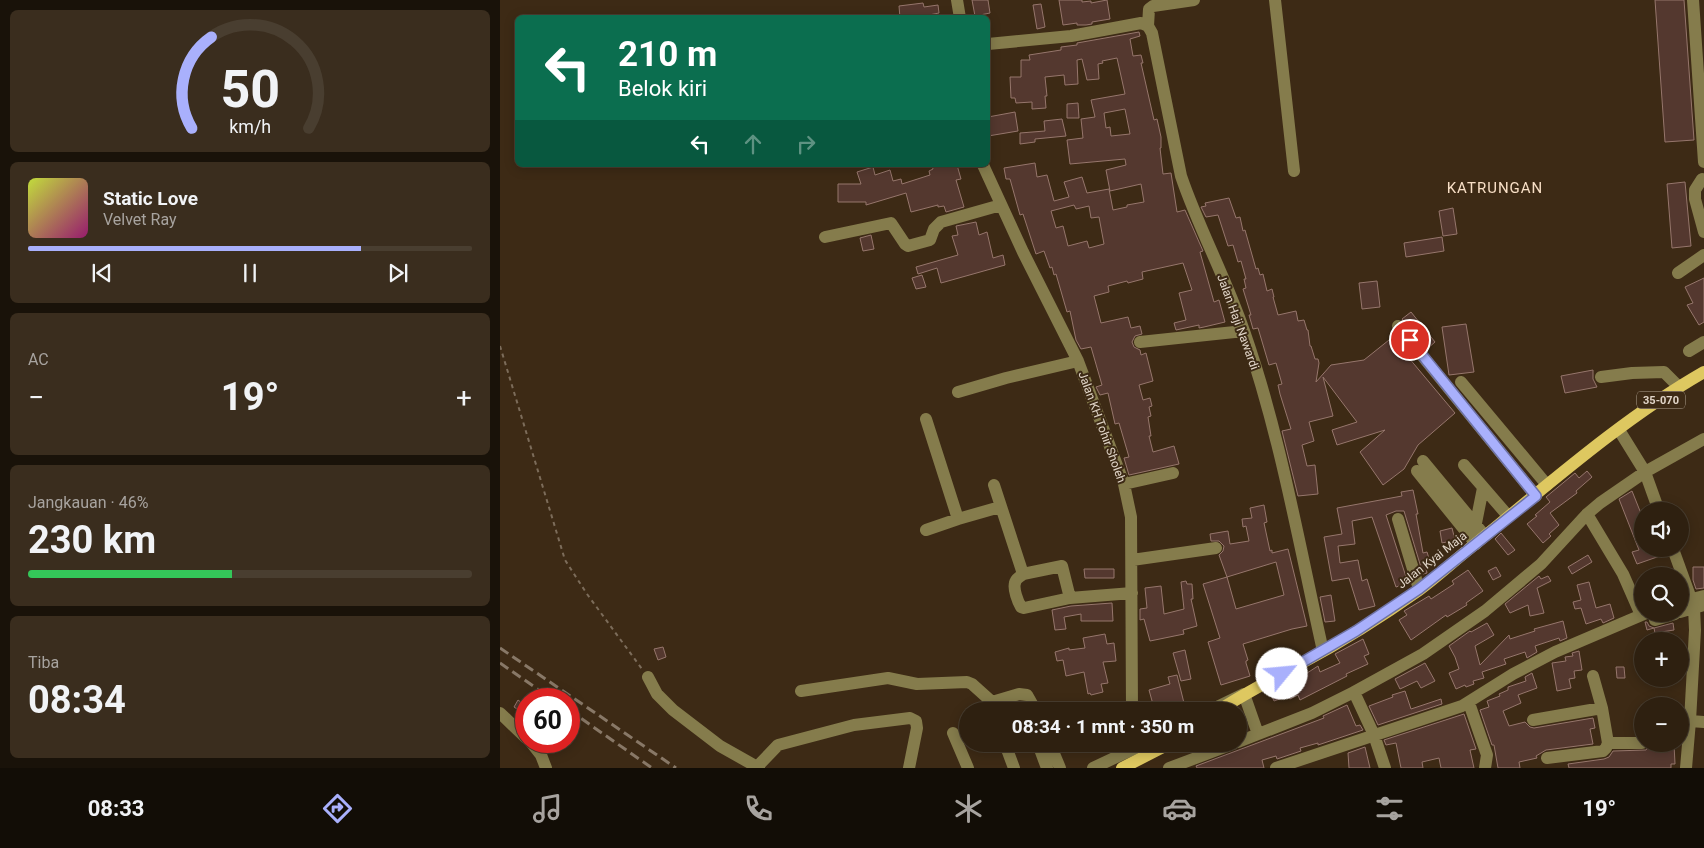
<!DOCTYPE html>
<html lang="id">
<head>
<meta charset="utf-8">
<style>
  :root { --surface:#2e2010; --page:#3a2d1e; --text:#f1f3f6; --muted:#a7a39f; --line:#493e30; --accent:#a9b0fc }
  body { margin:0; font-family:Roboto,sans-serif; background:var(--page); color:var(--text); height:100vh; display:flex; flex-direction:column; font-size:19px; white-space:nowrap }
  * { box-sizing:border-box; margin:0 }
  p { font-size:16px; color:var(--muted) }
  .icon { flex:none; width:28px; height:28px; fill:none; stroke:currentColor; stroke-width:2; stroke-linecap:round; stroke-linejoin:round }
  .map { position:relative; flex:1; overflow:hidden }
  .sheet { display:flex; flex-direction:column; gap:10px; padding:10px; background:#191209; width:500px }
  .sheet>* { flex:none }
  .banner { position:absolute; left:15px; top:15px; width:475px; height:152px; border-radius:8px; box-shadow:0 2px 12px #0003,0 0 0 1px var(--line); background:#0b6e4f; color:#fff; overflow:hidden }
  .fabs { position:absolute; left:1134px; top:502px; display:grid; gap:10px }
  .fabs a { display:grid; place-items:center; width:55px; height:55px; border-radius:50%; background:var(--surface); box-shadow:0 2px 12px #0003,0 0 0 1px var(--line); font-size:25px }
  .speed { position:absolute; left:15px; top:688px; display:flex; gap:10px; font-size:25px; font-weight:700; text-align:center }
  .speed>* { display:grid; place-content:center; width:65px; height:65px; border-radius:50%; background:var(--surface); box-shadow:0 2px 12px #0003,0 0 0 1px var(--line); line-height:1 }
  .speed .limit { border:8px solid #d22; background:#fff; color:#111 }
  .pin { position:absolute; display:grid; place-items:center; width:42px; height:42px; color:#fff; margin:-21px; border:2px solid #fff; border-radius:50%; box-shadow:0 1px 5px #0007 }
  .me { position:absolute; width:55px; margin:-28px; rotate:62deg; stroke-linejoin:round; filter:drop-shadow(0 0 4px #0008) }
  .turn { display:flex; align-items:center; gap:18px; height:105px; padding:0 20px; font-size:22px }
  .turn .icon { width:65px; height:65px; stroke-width:2.5 }
  .turn b { display:block; font-size:35px; line-height:42px }
  .lanes { display:flex; align-items:center; height:48px; padding:0 20px; background:#0003; justify-content:center; gap:25px; direction:ltr }
  .lanes .off { opacity:.35 }
  .big { font-size:38px; font-weight:700; line-height:1.1 }
  .sheet .card { flex:1; display:flex; flex-direction:column; justify-content:center; gap:8px; min-width:0; padding:0 18px; border-radius:8px; background:var(--page) }
  .sheet .dial { align-items:center; gap:0 }
  .dial svg { height:130px; overflow:visible; fill:none; stroke:var(--line); stroke-width:7; stroke-linecap:round; text-anchor:middle }
  .dial text { fill:var(--text); stroke:none }
  .song { display:flex; align-items:center; gap:15px }
  .cover { width:60px; height:60px; border-radius:8px; background:linear-gradient(135deg,hsl(70 70% 55%),hsl(320 70% 35%)) }
  .played { height:5px; border-radius:2px; background:linear-gradient(90deg,var(--accent) 75%,var(--line) 75%) }
  .keys { display:flex; justify-content:space-around; direction:ltr }
  .heat { display:flex; justify-content:space-between; align-items:center; font-size:28px; direction:ltr }
  .charge { height:8px; border-radius:4px; background:linear-gradient(90deg,#34c759 46%,var(--line) 0) }
  .trip { position:absolute; left:459px; top:702px; width:288px; height:50px; border-radius:25px; background:var(--surface); box-shadow:0 2px 12px #0003,0 0 0 1px var(--line); font-weight:700; line-height:50px; text-align:center }
  .dock { display:flex; height:80px; justify-content:space-around; align-items:center; background:#120d06; color:var(--muted) }
  .dock .icon { width:35px; height:35px }
  .dock .selected { color:var(--accent) }
  .dock b { font-size:22px; color:var(--text) }
  main { display:flex; flex:1; min-height:0 }
  .map>svg:first-child { display:block }
</style>
</head>
<body>
<main>
<section class="sheet">
<div class="card dial"><svg viewBox="0 0 100 80">
<path d="M14 69A42 42 0 1 1 86 69"/>
<path d="M14 69A42 42 0 0 1 26 13" stroke="#a9b0fc"/>
<text x="50" y="56" font-size="32" font-weight="700">50</text>
<text x="50" y="72" font-size="11">km/h</text>
</svg></div>
<div class="card">
<div class="song"><i class="cover"></i><div><b>Static Love</b><p>Velvet Ray</p></div></div>
<div class="played"></div>
<div class="keys"><svg class="icon" aria-label="previous" viewBox="0 0 24 24"><path d="M18 5L8 12l10 7zM5 5v14"/></svg><svg class="icon" aria-label="pause" viewBox="0 0 24 24"><path d="M8 5v14M16 5v14"/></svg><svg class="icon" aria-label="next" viewBox="0 0 24 24"><path d="M6 5l10 7-10 7zM19 5v14"/></svg></div>
</div>
<div class="card"><p>AC</p>
<div class="heat"><a>−</a><b class="big">19°</b><a>+</a></div>
</div>
<div class="card"><p>Jangkauan · 46%</p><b class="big">230 km</b><div class="charge"></div></div>
<div class="card"><p>Tiba</p><b class="big">08:34</b></div>
</section>
<div class="map">
<svg width="1204" height="768" viewBox="0 0 1204 768">
  <rect width="100%" height="100%" fill="#3d2a15"/>
  <!-- building -->
  <path fill="#54382f" stroke="#96766c" fill-rule="evenodd" d="M472 0H488L490 13 475 16Z
    M559 0H582V2L591 1V3L607 0 610 19 592 22V24L586 25H577V23L563 25Z
    M1155 0H1184L1194 140 1165 142Z
    M423 3 424 7 438 5 439 13 424 16V18H400L399 6Z
    M541 4 545 27 537 29 533 5Z
    M639 32 640 36 630 39 633 56 641 55 643 63H641L654 120 657 119 661 137V148H660L663 174 671 173 677 212 685 210 703 251 700 252 714 302 719 300 725 322 704 327 699 328V325L676 330 674 323 686 320 679 293 692 290 683 263 642 272 643 279 628 283 627 281 608 286 609 292 594 296 601 323 628 317 631 328 640 326 642 334 635 336 632 342 634 347 640 350 641 355 646 353 653 381 639 385 643 400 650 398 652 406 649 407 651 416 648 417 651 436H649L653 452 674 446 679 464 629 475 624 458 629 457 619 423 615 424 608 393 600 395 596 387 602 385 591 347 581 349 576 340 570 311 567 312 556 274 554 275 552 267 550 268 544 251 536 254 523 214 520 215 510 179H506L504 168 535 163 537 177 547 175 554 201 569 197 564 182 582 177 587 193 609 189 613 210 627 207V205L644 202 641 184 610 191 606 170 626 165 625 159 570 164 567 140 583 138 581 119 595 117 591 100 625 94 617 58 602 61 603 63 598 64 599 79 587 80 582 59 577 60 578 84 565 85 564 75 545 77 547 96H545L546 108 532 109V102L516 103 515 98H511L510 77H521V60H530L529 55 561 50V47L577 45V43ZM625 109 630 134 611 136 610 127 606 128 604 113ZM574 205 576 209 589 206 591 218 599 217 604 244 589 248 587 241 568 246 563 226 556 228 551 211Z
    M578 103 579 118H567V104Z
    M515 112 518 131 488 136V117Z
    M562 119 566 136 535 139V142L520 144V133L545 131 544 121Z
    M432 165H457L461 179 456 180 464 207 446 212 444 206 438 207V205L411 212 406 193 366 205V202H338V184H361L357 172 373 167 375 175 390 170 393 181 401 179 402 184 430 175 429 171 433 169Z
    M1185 182 1191 246 1172 248 1167 184Z
    M729 198 736 218 740 217 743 231 745 230 756 269 758 268 760 275 763 274 767 291 772 289 774 297H773L778 315 796 311 798 321 804 320 807 330H808L810 346H811L815 359H818L819 363 816 382 831 365 864 360 889 340 893 339 955 413 918 445 904 469 883 485 860 452 885 430 837 445 832 430 857 422 823 377 833 416 809 422 814 441 802 445 807 466 815 465 818 494 798 496 782 431 791 429 780 394 778 385 782 384 776 363 769 365 758 328 753 329 749 315H751L743 289 746 288 744 279H746L741 261 738 262 733 245 728 246 718 215 706 217 701 207 706 206 705 203Z
    M953 208 957 234 943 236 939 211Z
    M476 222 479 235 487 232 493 258 503 255 505 265 441 283 437 268 418 274 416 267 458 255 452 236 458 235 456 226Z
    M371 235 374 249 363 251 360 238Z
    M942 237 944 251 906 257 904 243Z
    M422 275 426 287 416 289 412 278Z
    M1204 278V322L1199 325 1187 305 1193 303 1185 287Z
    M877 281 880 307 862 309 859 283Z
    M911 312 935 342 927 349 902 319Z
    M966 324 974 372 949 375 942 327Z
    M1093 370V379L1097 387 1065 393 1061 376Z
    M1087 471 1092 477 1076 491 1077 493 1050 513 1059 525 1049 534 1051 536 1043 543 1027 524 1037 516 1035 515 1050 502 1046 497 1075 473 1079 478Z
    M913 490 918 514H916L923 553 927 552 931 565 926 568 927 573 923 574 904 511H896L886 515 908 583 896 587 872 517 852 521 855 544 838 546 840 563 858 560 862 581 867 579 875 606 859 610 849 578 832 581 824 537 842 534 837 508 902 496 901 492Z
    M1132 491 1142 516V549H1157L1160 556 1137 564 1132 552 1139 550 1119 499Z
    M764 505 767 522 764 523 770 551 772 550V553L788 549 807 626 792 629 743 644 748 660 746 661V663L750 676 721 685 708 642 720 638 703 584 727 577 719 555 723 551 724 546 719 541H711L710 534 728 531 730 544 749 541 746 526 743 527 742 519 752 518 750 508ZM776 562 784 595 736 609 727 577Z
    M952 528 955 540 942 543 940 531Z
    M1001 533 1015 550 1008 555 995 539Z
    M1088 555 1092 562 1072 574 1068 567Z
    M996 567 1001 576 993 580 988 571Z
    M1193 567H1204V588L1196 589 1193 580Z
    M584 569H614V578H585Z
    M968 570 983 591 966 603 967 605 947 617 946 615 911 640 899 620 907 615 904 611 929 596 931 599 954 584 952 581Z
    M1039 576 1041 579 1048 576 1051 581 1037 588 1044 613 1030 616 1028 605 1010 613 1005 604Z
    M686 581 687 584H692L693 599H691L697 626 683 630 684 634 650 641 644 619 640 620V609L647 608 645 588 661 586 664 614 684 609 681 582Z
    M1089 582 1096 608 1110 604 1114 618 1103 623 1101 619 1086 624 1081 608 1075 609 1073 602 1081 600 1077 585Z
    M831 595 835 621 825 622 820 597Z
    M612 603 613 621H581V614L564 617 566 629 555 630 552 610 571 606Z
    M1063 621 1067 638 1060 641 1059 638 1035 646 1037 652 1027 658 1025 652 1004 659 1006 664 982 672 984 678 973 681 974 684 966 687 965 685 956 689 949 673 959 669 955 657 949 646 970 631 971 632 987 623 994 635 975 646 980 665 1009 635 1010 639 1035 631 1034 629Z
    M1145 622H1147L1149 626 1154 628 1173 623 1174 630 1155 633 1154 628 1147 630Z
    M605 634 607 644 614 643 616 661 603 662 608 683 601 684 603 692 591 695 590 693 588 694 584 672 566 676 563 660 557 661 555 652 569 648V650L585 648 583 638Z
    M863 639 869 654 864 656 868 664 846 674 847 676 800 700 798 695 790 699 788 696 774 701 770 692 779 688 780 690 805 678 804 675 818 666 820 672 840 663 835 654Z
    M163 647 166 657 158 660 154 649Z
    M685 650 691 679 681 681 673 653Z
    M1079 651 1082 670 1074 671 1075 678 1069 679 1071 688 1057 691 1052 663 1066 661 1065 657 1073 656 1072 653Z
    M925 663 935 681 921 688 917 681 900 689 895 679Z
    M1116 667H1124L1125 678H1117Z
    M1032 673 1037 688 1018 695 1021 703 1003 711 1009 726 1025 722 1030 727 1034 728 1093 718 1095 728 1090 729 1093 744 1046 750 1036 756 1037 758 1019 762 1020 768H998L994 745H992L980 710 989 707 987 701 1000 696 999 694 1008 690V687L1026 681 1025 677Z
    M677 675 684 703 676 705 675 702 654 708 649 690 670 684 668 677Z
    M905 691 911 709 941 699 942 704 878 725 869 706 893 697 892 695Z
    M18 700 26 706V715L14 707Z
    M847 705 856 726 860 725 863 730 818 745V743L800 748 801 751 777 759 776 756 762 760 764 768H697L696 766 824 718 823 716Z
    M964 714 976 749 970 750 974 768H941L939 758 922 762 923 768H901L896 743 886 745 884 740Z
    M1150 744H1174L1175 764H1171V768H1069L1068 764 1104 759 1109 757 1113 751 1146 750Z
    M865 747 870 768H849L848 753Z"/>
  <g fill="none" stroke-linecap="round" stroke-linejoin="round">
    <!-- path -->
    <path stroke="#7c6c5a" stroke-width="2" stroke-dasharray="4 4" stroke-linecap="butt" d="M0 346 65 560 87 594 142 669"/>
    <!-- minor -->
    <path stroke="#857c4c" stroke-width="12" d="M457 0 460 18
      M694 0 653 6 649 9 648 26 652 33 681 176C699 229 726 278 744 331 780 434 799 544 823 651
      M775 0 794 171
      M1193 0 1204 162
      M488 44 571 36 641 23 648 26
      M483 165 523 252 578 361 624 484 631 517 632 711
      M1202 179 1195 190V199L1204 232
      M325 237 391 223 405 244 408 246 430 240 434 229 441 222 501 205
      M1178 273 1204 255
      M898 326 1036 496
      M640 342 744 331
      M1189 351 1204 342
      M1101 377 1132 373 1164 372 1179 387
      M961 382 1047 485
      M458 392 506 378 578 361
      M426 419 458 519
      M1119 430 1145 472 1159 511
      M923 461 985 536
      M964 465 1009 517
      M917 471 976 544
      M624 484 673 473
      M494 485 523 574 562 566 570 598
      M1087 514 1123 574 1141 615
      M898 519 919 589
      M976 523 983 488
      M426 530 458 519 500 507
      M1173 549 1194 607 1195 630 1190 721 1186 768
      M632 560 716 548
      M523 574C520 577 515 579 515 583 513 589 518 602 521 607L524 608 570 598 632 593
      M1180 602 1204 596
      M1180 612 1204 605
      M1155 620 1175 614
      M1093 676 1102 708
      M148 677 157 694 173 710 220 746 259 768
      M301 691 388 678 417 684 467 682 472 684 492 702 519 694 527 695 536 711
      M854 692 874 735 885 768
      M969 703 987 755 985 768
      M709 711 744 694 758 734
      M0 713 26 738
      M1033 720 1102 708 1108 743 1106 748 1103 751 1047 758
      M1190 721 1204 722
      M453 733 468 768
      M30 741 41 755 46 768
      M738 742 812 713 854 692 923 654 985 611 1041 564 1087 514 1100 503 1145 472 1204 439
      M1108 743H1142
      M505 744 514 768
      M538 744 547 768
      M550 744 560 768
      M257 767 278 745 354 725 410 718 416 721 417 728 409 768
      M593 768 644 744
      M669 768 733 744
      M776 768 962 706 1013 674 1055 652 1144 614"/>
    <!-- major -->
    <path stroke="#dec860" stroke-width="12" d="M718 711C745 693 772 680 800 664 841 642 881 617 919 590 938 576 956 559 974 545 1048 485 1122 419 1204 372
      M622 768 669 744"/>
    <!-- rail -->
    <path stroke="#887867" stroke-width="3" stroke-dasharray="10 5" stroke-linecap="butt" d="M0 648 176 768
      M0 663 52 699
      M69 710 152 768"/>
  </g>
  <g fill="none" stroke-linecap="round" stroke-linejoin="round">
    <!-- route casing -->
    <g stroke="#6e72a4" stroke-width="12">
      <path id="route" d="M782 674 856 631 919 589 1036 496 910 340"/>
    </g>
    <!-- route -->
    <use href="#route" stroke="#a9b0fc" stroke-width="9"/>
  </g>
  <g text-anchor="middle" dominant-baseline="central" stroke-width="4" stroke-linejoin="round" paint-order="stroke">
    <!-- shield labels -->
    <rect fill="#3d2a15" stroke="#b0a292" stroke-width="1" x="1137" y="391.5" width="48" height="17" rx="4"/>
    <g font-size="11" font-weight="bold" fill="#e1d5c8">
      <text x="1161" y="400">35-070</text>
    </g>
    <!-- street labels -->
    <g font-size="12" fill="#e1d5c8" stroke="#3d2a15">
      <text transform="translate(738 322) rotate(70)">Jalan Haji Nawardi</text>
      <text transform="translate(602 427) rotate(70)">Jalan KH Tohir Sholeh</text>
      <text transform="translate(932 560) rotate(-38)">Jalan Kyai Maja</text>
    </g>
    <!-- quarter labels -->
    <g font-size="15" letter-spacing="1" fill="#f8dfc6" stroke="#3d2a15">
      <text x="995" y="188">KATRUNGAN</text>
    </g>
  </g>
</svg>
<div class="fabs">
<a><svg class="icon" aria-label="sound" viewBox="0 0 24 24"><path d="M4 9h4l5-4v14l-5-4H4zM17 9q2 3 0 6"/></svg></a>
<a><svg class="icon" aria-label="search" viewBox="0 0 24 24"><circle cx="10" cy="10" r="6"/><path d="M15 15l6 6"/></svg></a>
<a>+</a>
<a>−</a>
</div>
<div class="speed"><div class="limit">60</div></div>
<div class="pin" style="left:910px;top:340px;background:#d93025"><svg class="icon" aria-label="arrive" viewBox="0 0 24 24"><path d="M6 21V4h12l-3 4 3 4H6"/></svg></div>
<svg class="me" style="left:782px;top:674px" viewBox="-20 -20 40 40"><circle r="19" fill="#fff"/><path d="M0-13L10 11 0 6-10 11z" fill="#a9b0fc"/></svg>
<div class="trip">08:34 · 1 mnt · 350 m</div>
<div class="banner">
<div class="turn"><svg class="icon" aria-label="left" viewBox="0 0 24 24"><path d="M17 20v-9H6M10 6l-5 5 5 5"/></svg><div><b>210 m</b>Belok kiri</div></div>
<div class="lanes"><svg class="icon" aria-label="left" viewBox="0 0 24 24"><path d="M17 20v-9H6M10 6l-5 5 5 5"/></svg><svg class="icon off" aria-label="ahead" viewBox="0 0 24 24"><path d="M12 20V5M6 11l6-6 6 6"/></svg><svg class="icon off" aria-label="right" viewBox="0 0 24 24"><path d="M7 20v-9h11M14 6l5 5-5 5"/></svg></div>
</div>
</div>
</main>
<nav class="dock">
<b>08:33</b>
<svg class="icon selected" aria-label="directions" viewBox="0 0 24 24"><path d="M12 3l9 9-9 9-9-9zM9 14v-3h6M13 9l2 2-2 2"/></svg>
<svg class="icon" aria-label="music" viewBox="0 0 24 24"><path d="M9 18V5l10-2v13"/><circle cx="6" cy="18" r="3"/><circle cx="16" cy="16" r="3"/></svg>
<svg class="icon" aria-label="phone" viewBox="0 0 24 24"><path d="M5 4h4l2 5-3 2q2 4 5 5l2-3 5 2v4C11 20 4 13 5 4z"/></svg>
<svg class="icon" aria-label="climate" viewBox="0 0 24 24"><path d="M12 3v18M4 7l16 10M4 17L20 7"/></svg>
<svg class="icon" aria-label="car" viewBox="0 0 24 24"><path d="M5 17H2v-5l4-1 3-4h7l3 4 3 1v5h-3M9 17h6M6 11h13"/><circle cx="7" cy="17" r="2"/><circle cx="17" cy="17" r="2"/></svg>
<svg class="icon" aria-label="filters" viewBox="0 0 24 24"><path d="M4 7h16M4 17h16"/><circle cx="9" cy="7" r="2"/><circle cx="15" cy="17" r="2"/></svg>
<b>19°</b>
</nav>
</body>
</html>
